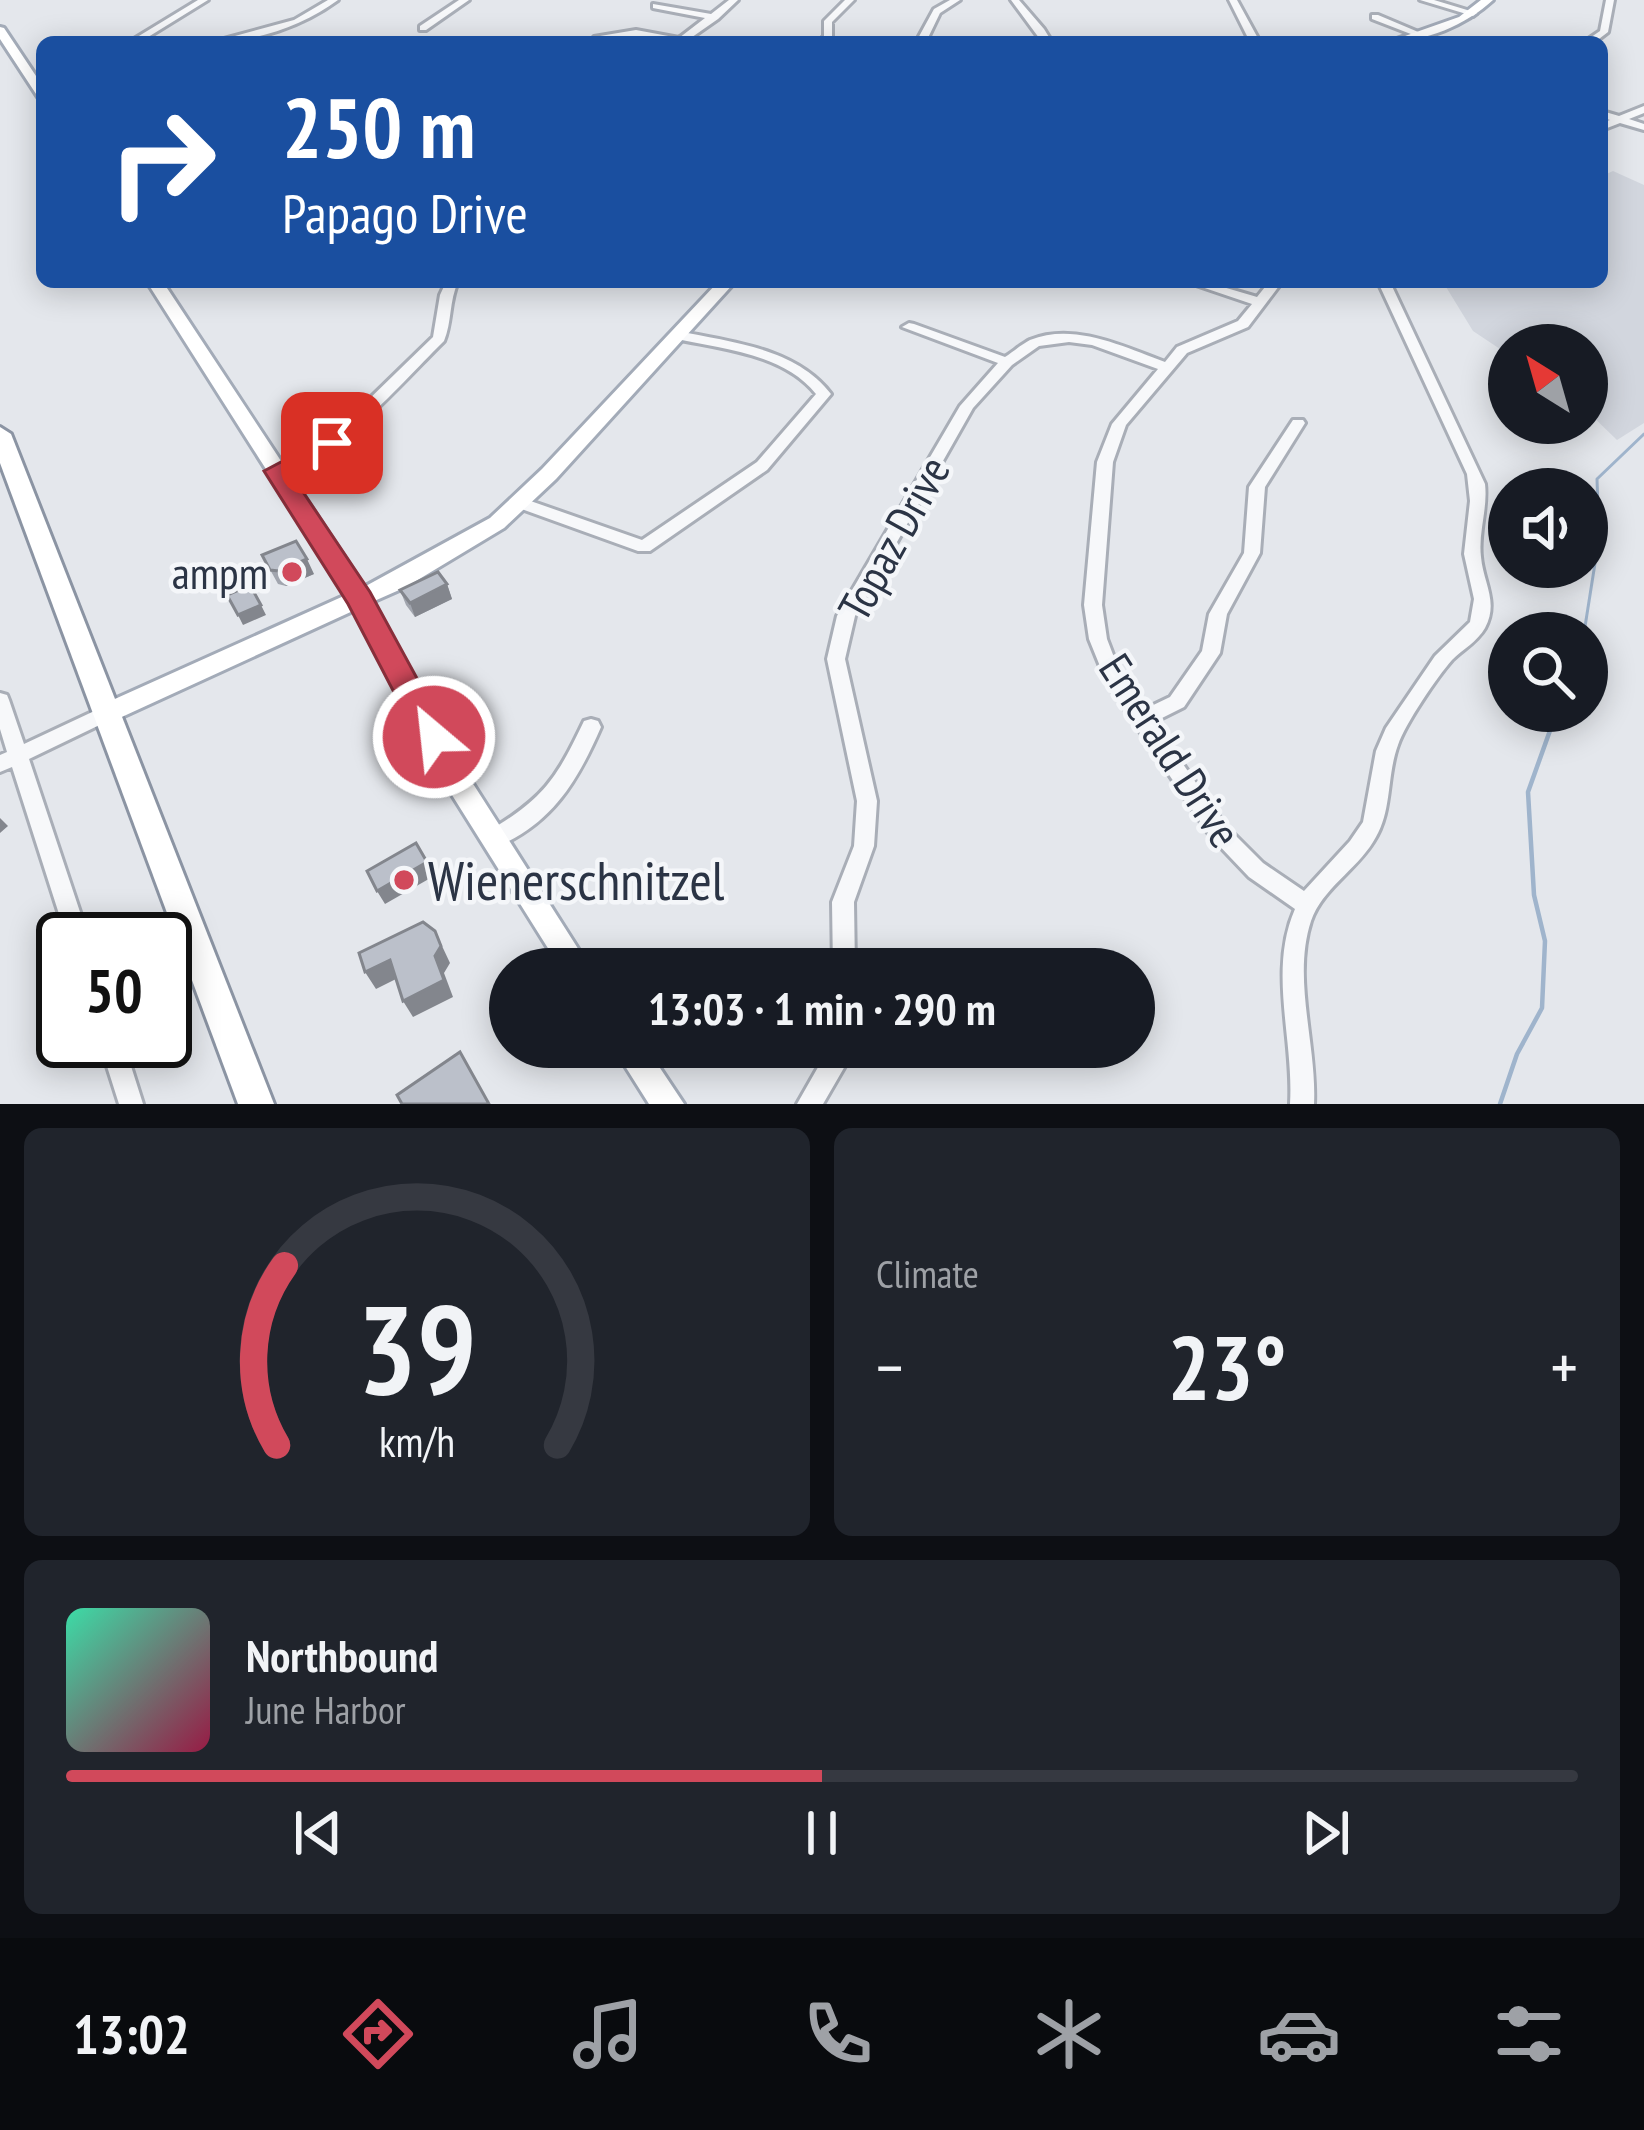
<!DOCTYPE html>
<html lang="en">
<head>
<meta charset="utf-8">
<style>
  :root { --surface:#171b24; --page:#20242c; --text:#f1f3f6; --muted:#9ea1a6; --line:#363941; --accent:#d1495b }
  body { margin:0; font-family:"PT Sans Narrow",sans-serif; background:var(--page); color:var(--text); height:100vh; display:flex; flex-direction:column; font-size:45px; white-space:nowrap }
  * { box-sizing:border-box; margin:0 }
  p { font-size:39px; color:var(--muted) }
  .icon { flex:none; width:66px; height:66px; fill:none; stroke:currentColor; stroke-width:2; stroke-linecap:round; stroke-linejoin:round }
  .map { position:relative; height:1104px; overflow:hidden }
  .panel { display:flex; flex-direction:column; gap:24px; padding:24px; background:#0d0f14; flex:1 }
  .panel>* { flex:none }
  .guide { position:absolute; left:36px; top:36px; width:1572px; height:252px; border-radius:18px; box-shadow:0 6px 30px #0003; background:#1a4fa0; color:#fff; overflow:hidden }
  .needle { width:78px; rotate:323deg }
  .buttons { position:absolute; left:1488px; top:324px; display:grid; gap:24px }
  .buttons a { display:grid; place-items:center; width:120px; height:120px; border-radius:50%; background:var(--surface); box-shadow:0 6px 30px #0003; font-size:60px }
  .speed { position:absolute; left:36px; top:912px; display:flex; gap:24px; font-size:60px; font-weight:700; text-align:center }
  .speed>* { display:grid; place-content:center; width:156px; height:156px; border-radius:50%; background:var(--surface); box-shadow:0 6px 30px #0003; line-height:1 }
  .speed .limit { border:6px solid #111; border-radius:18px; background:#fff; color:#111 }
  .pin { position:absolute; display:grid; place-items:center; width:102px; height:102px; color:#fff; margin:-51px; border-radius:24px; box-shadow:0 6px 18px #0006 }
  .me { position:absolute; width:132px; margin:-66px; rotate:332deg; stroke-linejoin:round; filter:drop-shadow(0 0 9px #0008) }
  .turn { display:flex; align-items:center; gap:42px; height:252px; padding:0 48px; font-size:54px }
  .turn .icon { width:156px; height:156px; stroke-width:2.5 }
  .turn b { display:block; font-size:84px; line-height:102px }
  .big { font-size:90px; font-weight:700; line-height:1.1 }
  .panel .tile { flex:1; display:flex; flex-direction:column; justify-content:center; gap:18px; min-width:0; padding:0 42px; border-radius:18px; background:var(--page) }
  .panel .dial { align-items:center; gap:0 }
  .dial svg { height:312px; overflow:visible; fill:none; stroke:var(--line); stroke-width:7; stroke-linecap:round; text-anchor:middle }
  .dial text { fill:var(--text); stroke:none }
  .song { display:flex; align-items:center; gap:36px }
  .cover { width:144px; height:144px; border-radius:18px; background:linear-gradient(135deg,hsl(160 70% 55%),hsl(340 70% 35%)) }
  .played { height:12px; border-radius:6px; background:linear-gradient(90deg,var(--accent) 50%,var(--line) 50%) }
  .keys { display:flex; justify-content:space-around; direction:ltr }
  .heat { display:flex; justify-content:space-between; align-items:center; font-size:66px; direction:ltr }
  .panel .tiles { flex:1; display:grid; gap:24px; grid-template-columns:1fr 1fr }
  .tile:last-child { grid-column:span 2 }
  .trip { position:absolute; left:489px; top:948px; width:666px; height:120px; border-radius:60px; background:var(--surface); box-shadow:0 6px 30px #0003; font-weight:700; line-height:120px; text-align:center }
  .dock { display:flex; height:192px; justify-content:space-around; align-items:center; background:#090b0e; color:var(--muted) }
  .dock .icon { width:84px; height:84px }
  .dock .active { color:var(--accent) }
  .dock b { font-size:54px; color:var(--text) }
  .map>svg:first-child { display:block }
</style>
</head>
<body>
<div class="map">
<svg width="1644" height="1104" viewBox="0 0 1644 1104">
  <rect width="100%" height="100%" fill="#e4e7ec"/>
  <!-- built -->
  <path fill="#d2d6de" d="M1613 171 1644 185V423L1617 440 1587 411V345H1509V355L1473 331 1443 282H1602V176Z"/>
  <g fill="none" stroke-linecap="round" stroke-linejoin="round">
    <!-- stream-far1 -->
    <path stroke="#9fb4cc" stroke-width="3" d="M1584 633 1599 538 1597 479 1644 434"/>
    <!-- stream -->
    <path stroke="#9fb4cc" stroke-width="4.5" d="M1500 1104 1517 1054 1542 1008 1545 941 1534 895 1528 792 1557 711"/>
    <!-- minor casing -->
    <g stroke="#a9aeb7" stroke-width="6">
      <path id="minor" d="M198 0H208L140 42H129Z
        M328 0H338C304 25 257 42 213 42L294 20Z
        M459 0H469L426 30H420V26Z
        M729 0H738L718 19 685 42 636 36 598 40 594 37 636 30 679 38 705 18 653 8V4L711 14Z
        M845 0H854L832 22V37L828 42H818L824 36V21Z
        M950 0H960L940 13 926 42H916L934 9Z
        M1011 0H1019L1044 29 1052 42H1042Z
        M1229 0H1237L1260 42H1250Z
        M1420 0H1434L1477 13 1473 16Z
        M1606 0H1614L1608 32 1595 42H1584L1600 31Z
        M1372 15H1378L1423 34 1416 36 1372 19Z
        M1644 106V113L1629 119 1644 124V130L1620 123 1602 130V123L1610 120 1602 117V111L1619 116Z
        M446 282H458C449 301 452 322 444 341 408 376 321 477 272 475L269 471 272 467 327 440 433 337 440 295Z
        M1187 282H1206L1257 297 1269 282H1282L1248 327 1187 353 1126 425 1113 462 1102 605 1107 639 1120 673 1145 709 1170 697 1202 651 1209 614 1244 553 1249 487 1293 420H1303L1305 423 1265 487 1260 553 1227 614 1220 653 1184 707 1154 722 1225 825 1263 863 1304 891 1350 841 1363 822 1376 751 1386 728 1435 656 1470 622 1474 599 1464 554 1470 501 1467 474 1378 282H1390L1485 484C1488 509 1478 532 1481 557 1483 582 1499 602 1485 628 1477 642 1463 649 1452 660 1437 677 1405 724 1398 745 1386 777 1393 812 1373 842 1356 870 1322 889 1311 921 1292 979 1317 1045 1314 1104H1290C1294 1039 1268 971 1295 909L1249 877 1211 837 1106 681 1089 639 1084 605 1097 462 1112 424 1158 369 1092 345 1069 342 1039 346 1012 365 973 408 855 616 845 659 877 801 874 846 854 902 855 969H833L832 902 854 846 857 801 827 659 837 616 960 406 998 363 902 327 909 323 914 324 1005 357C1013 352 1022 344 1030 340 1074 322 1124 347 1165 362L1177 347 1238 321 1252 304Z
        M677 331C731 342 796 348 831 394L767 470 650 551H638L516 507 514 503 516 499 522 498 642 540 757 462 816 394C783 353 721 349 672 338V332Z
        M0 693 7 695 9 700 24 744 105 706 112 709 114 714 112 719 29 759 89 939H67L12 767 0 772V755L7 752 0 729Z
        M591 719 598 721 601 727C577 782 552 824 494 848L487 846 484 839 487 832C543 799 556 780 584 721Z
        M99 1041H123L143 1104H119Z
        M826 1047H850L845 1066 823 1104H797L825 1055Z"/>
    </g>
    <!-- major casing -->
    <g stroke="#a3abb8" stroke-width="6">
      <path id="major" d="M1481 0H1493C1466 25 1425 42 1388 42L1459 17Z
        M0 27 4 28 42 85V98L38 97 0 39Z
        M147 282H163L364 587 490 518 542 469 718 282H735L556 479 504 528 406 587 372 602 470 779 591 969H561L452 795 355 610 113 721 105 724 97 721 93 714 97 707 346 595Z
        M613 1047H646L684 1104H649Z"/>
    </g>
    <!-- highway casing -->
    <g stroke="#8b94a3" stroke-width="6">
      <path id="highway" d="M0 427 11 434 274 1104H238L0 463Z"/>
    </g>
    <!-- minor -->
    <use href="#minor" fill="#f7f8fa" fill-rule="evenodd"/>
    <!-- major -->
    <use href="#major" fill="#fff" fill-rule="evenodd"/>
    <!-- highway -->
    <use href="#highway" fill="#fff" fill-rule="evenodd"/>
  </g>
  <!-- wall -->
  <path fill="#a1a5ae" d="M262 555 314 574 286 586 278 584Z
    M447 584 452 599 415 617 406 605 400 590Z"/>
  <!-- shaded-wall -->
  <path fill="#83868d" d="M307 559 314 574 286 586 279 571Z
    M447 584 452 599 415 617 410 603Z
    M261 605 266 615 243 625 238 615Z
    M0 818 8 826 0 833Z
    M427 862 434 876 385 904 377 891Z
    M435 931 450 963 444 973 453 997 413 1017 403 1001 435 956Z
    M390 960 400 977 376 989 365 972Z"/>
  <!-- building -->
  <path fill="#bbc0ca" stroke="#83868d" stroke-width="3" d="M296 541 307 559 279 571 270 570 262 555Z
    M438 572 447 584 410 603 400 590Z
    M250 585 261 605 238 615 227 595Z
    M416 843 427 862 377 891 367 871Z
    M423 922 435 931 441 946 435 956 444 980 403 1001 390 960 365 972 359 953Z
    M460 1052 489 1104H402L397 1095Z"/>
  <!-- route -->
  <path fill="#d1495b" stroke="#882f3b" stroke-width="3" d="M332 435 344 443 340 449 291 474 370 592 449 737 445 746 434 750 422 746 348 604 264 471Z"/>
  <!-- markers -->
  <g fill="#d1495b" stroke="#f4f6f9" stroke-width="4.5">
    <circle cx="292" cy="572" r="12"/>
    <circle cx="404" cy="880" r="12"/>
  </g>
  <g text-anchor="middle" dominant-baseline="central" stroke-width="9" stroke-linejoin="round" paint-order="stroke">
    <!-- street labels -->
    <g font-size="45" fill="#2b3445" stroke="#f4f6f9">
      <text transform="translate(893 538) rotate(-61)">Topaz Drive</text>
      <text transform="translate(1171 750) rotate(57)">Emerald Drive</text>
    </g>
    <!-- poi labels -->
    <g font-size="45" fill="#2b3445" stroke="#f4f6f9" text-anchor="end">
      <text x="268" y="572">ampm</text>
    </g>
    <!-- near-poi labels -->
    <g font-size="54" fill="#2b3445" stroke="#f4f6f9" text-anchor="start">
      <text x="428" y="880">Wienerschnitzel</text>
    </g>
  </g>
</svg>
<div class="buttons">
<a><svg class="needle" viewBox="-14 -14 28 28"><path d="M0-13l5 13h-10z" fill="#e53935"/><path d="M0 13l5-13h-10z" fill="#9ea1a6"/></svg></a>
<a><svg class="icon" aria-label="sound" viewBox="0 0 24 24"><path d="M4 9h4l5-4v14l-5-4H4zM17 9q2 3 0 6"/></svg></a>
<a><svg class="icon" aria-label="search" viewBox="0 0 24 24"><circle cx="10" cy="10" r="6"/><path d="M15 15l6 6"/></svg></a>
</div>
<div class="speed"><div class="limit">50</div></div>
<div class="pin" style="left:332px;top:443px;background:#d93025"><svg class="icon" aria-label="arrive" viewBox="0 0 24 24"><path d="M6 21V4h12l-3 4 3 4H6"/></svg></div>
<svg class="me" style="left:434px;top:737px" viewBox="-20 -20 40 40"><circle r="17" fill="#d1495b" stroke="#fff" stroke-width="3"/><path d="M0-11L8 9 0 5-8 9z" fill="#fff"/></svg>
<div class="trip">13:03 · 1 min · 290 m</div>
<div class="guide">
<div class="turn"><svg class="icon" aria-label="right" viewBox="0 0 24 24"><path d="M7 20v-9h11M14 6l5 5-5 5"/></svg><div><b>250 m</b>Papago Drive</div></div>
</div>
</div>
<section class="panel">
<div class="tiles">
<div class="tile dial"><svg viewBox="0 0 100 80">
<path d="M14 69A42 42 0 1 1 86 69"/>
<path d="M14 69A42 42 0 0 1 16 23" stroke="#d1495b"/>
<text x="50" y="56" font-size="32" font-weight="700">39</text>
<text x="50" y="72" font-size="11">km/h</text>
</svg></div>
<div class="tile"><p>Climate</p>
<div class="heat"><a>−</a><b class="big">23°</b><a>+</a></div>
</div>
<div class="tile">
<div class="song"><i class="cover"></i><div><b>Northbound</b><p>June Harbor</p></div></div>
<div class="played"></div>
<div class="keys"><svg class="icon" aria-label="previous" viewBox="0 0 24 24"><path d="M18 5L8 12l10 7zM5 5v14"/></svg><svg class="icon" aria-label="pause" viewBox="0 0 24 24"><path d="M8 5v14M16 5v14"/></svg><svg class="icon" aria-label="next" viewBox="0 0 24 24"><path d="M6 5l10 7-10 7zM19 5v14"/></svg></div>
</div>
</div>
</section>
<nav class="dock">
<b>13:02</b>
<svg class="icon active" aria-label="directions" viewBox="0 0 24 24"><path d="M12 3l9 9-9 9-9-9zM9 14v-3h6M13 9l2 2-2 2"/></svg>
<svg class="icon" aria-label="music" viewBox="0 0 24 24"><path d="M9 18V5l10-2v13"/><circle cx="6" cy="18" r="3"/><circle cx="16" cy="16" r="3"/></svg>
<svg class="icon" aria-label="phone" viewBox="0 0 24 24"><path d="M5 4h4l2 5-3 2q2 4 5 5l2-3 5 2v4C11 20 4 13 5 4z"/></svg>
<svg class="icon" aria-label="climate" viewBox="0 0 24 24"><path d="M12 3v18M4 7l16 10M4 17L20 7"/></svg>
<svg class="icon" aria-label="car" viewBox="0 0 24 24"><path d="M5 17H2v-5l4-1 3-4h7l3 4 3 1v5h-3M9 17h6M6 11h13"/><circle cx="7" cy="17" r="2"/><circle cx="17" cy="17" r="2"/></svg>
<svg class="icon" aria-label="filters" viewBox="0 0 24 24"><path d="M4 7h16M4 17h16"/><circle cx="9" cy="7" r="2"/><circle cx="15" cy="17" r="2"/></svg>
</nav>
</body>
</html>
